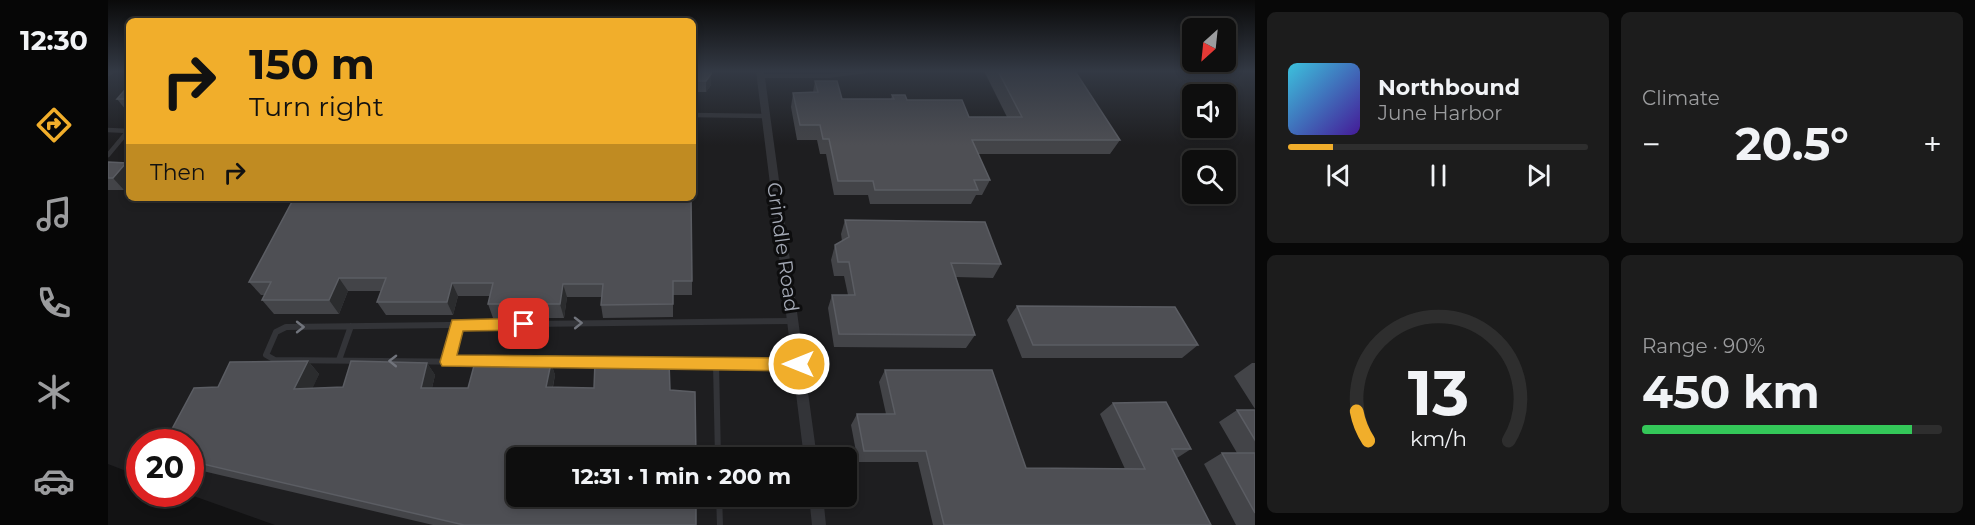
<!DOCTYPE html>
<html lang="en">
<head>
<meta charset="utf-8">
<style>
  :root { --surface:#0e0e0e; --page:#1c1c1c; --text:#f1f3f6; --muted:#9b9c9e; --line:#2e2e2e; --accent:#f1ae2b }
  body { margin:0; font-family:Montserrat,sans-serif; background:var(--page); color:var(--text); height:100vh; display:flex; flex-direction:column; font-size:22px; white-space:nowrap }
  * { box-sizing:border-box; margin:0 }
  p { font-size:20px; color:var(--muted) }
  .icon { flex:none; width:33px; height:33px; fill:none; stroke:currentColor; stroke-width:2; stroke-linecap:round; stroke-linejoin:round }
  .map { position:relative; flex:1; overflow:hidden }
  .sheet { display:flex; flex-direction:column; gap:12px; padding:12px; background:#080808; width:720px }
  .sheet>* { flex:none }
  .guide { position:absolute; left:18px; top:18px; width:570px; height:183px; border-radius:9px; box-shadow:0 3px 9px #0003,0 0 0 2px var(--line); background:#f1ae2b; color:#111; overflow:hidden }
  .needle { width:39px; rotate:207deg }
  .tools { position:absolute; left:1074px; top:18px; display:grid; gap:12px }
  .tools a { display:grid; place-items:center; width:54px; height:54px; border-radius:9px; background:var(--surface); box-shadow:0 3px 9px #0003,0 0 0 2px var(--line); font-size:30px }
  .speed { position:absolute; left:18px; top:429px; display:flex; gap:12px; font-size:30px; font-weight:700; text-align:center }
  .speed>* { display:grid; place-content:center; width:78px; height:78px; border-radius:50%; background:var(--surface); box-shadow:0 3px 9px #0003,0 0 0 2px var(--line); line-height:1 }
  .speed .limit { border:9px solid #d22; background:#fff; color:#111 }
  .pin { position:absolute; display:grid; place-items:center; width:51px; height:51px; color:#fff; margin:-26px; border-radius:12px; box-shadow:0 3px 9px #0006 }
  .me { position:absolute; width:66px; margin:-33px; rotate:270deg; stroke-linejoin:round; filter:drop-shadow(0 0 4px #0008) }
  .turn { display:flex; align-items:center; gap:21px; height:126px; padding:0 24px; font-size:27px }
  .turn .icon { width:78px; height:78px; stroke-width:2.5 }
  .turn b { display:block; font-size:42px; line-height:51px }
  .then { display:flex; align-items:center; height:57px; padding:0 24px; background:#0003; gap:12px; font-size:22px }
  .big { font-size:45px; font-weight:700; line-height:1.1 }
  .sheet .card { flex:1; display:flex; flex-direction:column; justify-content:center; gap:9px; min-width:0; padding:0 21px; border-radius:9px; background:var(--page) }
  .sheet .dial { align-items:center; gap:0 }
  .dial svg { height:156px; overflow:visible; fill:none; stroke:var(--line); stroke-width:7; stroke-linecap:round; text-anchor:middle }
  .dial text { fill:var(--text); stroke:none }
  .song { display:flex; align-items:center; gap:18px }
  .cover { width:72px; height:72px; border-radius:9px; background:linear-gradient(135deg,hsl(190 70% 55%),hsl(260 70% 35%)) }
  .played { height:6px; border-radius:3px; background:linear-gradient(90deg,var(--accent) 15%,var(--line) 15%) }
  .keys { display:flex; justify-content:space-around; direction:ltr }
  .heat { display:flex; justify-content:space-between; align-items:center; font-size:33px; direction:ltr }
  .charge { height:9px; border-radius:4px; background:linear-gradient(90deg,#34c759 90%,var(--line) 0) }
  .sheet .tiles { flex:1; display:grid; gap:12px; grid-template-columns:repeat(2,1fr) }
  .trip { position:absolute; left:398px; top:447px; width:351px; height:60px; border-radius:9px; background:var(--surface); box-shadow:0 3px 9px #0003,0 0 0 2px var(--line); font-weight:700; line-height:60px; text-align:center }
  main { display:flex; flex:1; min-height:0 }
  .tabs { display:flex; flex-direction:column; width:108px; justify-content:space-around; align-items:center; background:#060606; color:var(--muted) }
  .tabs .icon { width:42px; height:42px }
  .tabs .selected { color:var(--accent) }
  .tabs b { font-size:27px; color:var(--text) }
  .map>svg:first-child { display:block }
</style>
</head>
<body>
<main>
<nav class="tabs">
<b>12:30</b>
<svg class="icon selected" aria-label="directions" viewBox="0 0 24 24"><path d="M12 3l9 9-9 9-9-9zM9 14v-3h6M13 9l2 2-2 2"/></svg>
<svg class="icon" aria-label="music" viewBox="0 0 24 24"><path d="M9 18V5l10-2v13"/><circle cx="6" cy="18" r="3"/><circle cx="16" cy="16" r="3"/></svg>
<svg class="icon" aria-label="phone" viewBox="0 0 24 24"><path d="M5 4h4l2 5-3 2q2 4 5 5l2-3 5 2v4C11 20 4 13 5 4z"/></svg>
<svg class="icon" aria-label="climate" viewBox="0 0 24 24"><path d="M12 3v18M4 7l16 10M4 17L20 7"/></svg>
<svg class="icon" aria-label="car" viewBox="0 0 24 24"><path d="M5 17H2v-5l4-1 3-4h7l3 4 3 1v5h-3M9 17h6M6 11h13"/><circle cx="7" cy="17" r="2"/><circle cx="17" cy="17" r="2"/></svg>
</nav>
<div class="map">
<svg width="1147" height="525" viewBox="0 0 1147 525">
  <rect width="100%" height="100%" fill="#121213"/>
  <!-- built -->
  <path fill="#1e1e20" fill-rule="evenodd" d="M0 71H21V198H585V71H1147V525H167L80 494H82V442H32L31 476 0 464ZM1084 94H1118V128H1084ZM1084 160H1118V194H1084ZM408 458H738V496H408Z"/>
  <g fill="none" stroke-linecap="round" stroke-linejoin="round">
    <!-- lane-far1 -->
    <path stroke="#333438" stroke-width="4.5" d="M0 74 5 71
      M585 115 657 116
      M0 130 21 131
      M0 155 20 131"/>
    <!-- lane -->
    <path stroke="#333438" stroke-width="6" d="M231 360 243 326
      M340 361 349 325
      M492 363 167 360 158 355 168 332 178 327 685 321
      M556 363 690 365
      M608 364 610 458
      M611 496 612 525"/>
    <!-- street -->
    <path fill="#333438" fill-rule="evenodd" d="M648 71H656V74H721L763 71 759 73 721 78H657L709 458H696Z
      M701 496H715L718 525H704Z"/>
  </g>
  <!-- wall -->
  <path fill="#434448" d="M585 71H603V85L598 92H587V106H585Z
    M876 71H967L1012 140 1002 154H870L882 180 874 195H868L863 204H762L760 195H726L718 154H712L709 140H689L683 107 685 93 705 92 707 81 734 99H783L784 95 799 100 861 117H899Z
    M21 85V110H18L9 99Z
    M0 162 16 190H0Z
    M186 198 584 281V295H565V317L495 318 493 305 494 297H459L456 318H385L380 304 382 296H350L345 315H278L269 302 273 291H240L231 314H166L154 300 157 295H153L141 282Z
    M737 220 893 264 885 278 848 277 867 335 858 348 726 347 720 308 724 295H740L736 276H726L723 260 727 245 734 241 733 234Z
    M909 306 1090 345 1074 358H914L899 320Z
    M200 361 211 374 204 388 235 387 319 363 327 375 324 388H360L443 363 447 375 445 387 562 390 588 525H325L82 468V442L110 387Z
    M1144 363H1147V409L1126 376Z
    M777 370 918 468 1017 469 992 414 1005 403 1083 449 1069 458 1103 525H825L810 462H750L743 425 749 414H778L771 382Z
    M1129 410H1147V525H1128L1096 464 1114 453H1129L1111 422Z"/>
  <!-- shaded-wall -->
  <path fill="#2b2c2e" d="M603 74V85L598 92V81Z
    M18 163 21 166V183L16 190 5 178Z
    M231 278 240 291 231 314 221 300Z
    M344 283 350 296 345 315 339 302Z
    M455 284 459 297 456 318 452 304Z
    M200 361 211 374 199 401 186 389Z
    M319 363 327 375 321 400 313 388Z
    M443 363 447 375 442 399 438 387Z"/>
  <!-- building -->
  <path fill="#4e4f54" stroke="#5b5d63" stroke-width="1.5" d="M585 71H603V74L598 81H587V95H585Z
    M890 71H967L1012 140H864L882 180H866L870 190H767L765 181H730L721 139H715L712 125H692L685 93 710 92 707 81H729L734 99H786L784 95H797L799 100H854L861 117H914Z
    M21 85V99H9Z
    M0 162 18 163 5 178H0Z
    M186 198H583L584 281H565V304L493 305 495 284H455L452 304H380L385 283H344L339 302H269L278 278H231L221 300H154L163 282H141Z
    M737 220 877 222 893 264 843 263 867 335 731 334 724 295H747L741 262H730L727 245 741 237Z
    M909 306 1067 307 1090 345H925Z
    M200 361 186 389 235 387 243 361 319 363 313 388H360L367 362 443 363 438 387 486 388 487 362H561L562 390 587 392 588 458H408V496H588V525H356L82 461V442H57L86 388 110 387 122 362Z
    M777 370H884L918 468 1037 469 1005 403 1058 402 1083 449H1064L1103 525H836L818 451H756L749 414H787Z
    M1129 410H1147V440Z
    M1114 453H1147V513Z"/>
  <!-- one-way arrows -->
  <defs><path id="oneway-chevron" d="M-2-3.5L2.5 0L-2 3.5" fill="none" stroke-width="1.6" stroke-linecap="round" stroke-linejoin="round" transform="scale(1.5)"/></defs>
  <g stroke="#71747c">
    <use href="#oneway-chevron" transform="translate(470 323) rotate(-1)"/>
    <use href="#oneway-chevron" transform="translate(192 327)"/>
    <use href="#oneway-chevron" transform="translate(285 361) rotate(-179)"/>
  </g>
  <!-- sky -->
  <linearGradient id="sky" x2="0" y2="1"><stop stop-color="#0a0a0a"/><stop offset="0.49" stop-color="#333944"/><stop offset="1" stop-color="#333944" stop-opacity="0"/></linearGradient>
  <rect width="1147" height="145" fill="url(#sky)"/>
  <!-- route -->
  <path fill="#f1ae2b" stroke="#9d711c" stroke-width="1.5" d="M416 318 423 324 416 330 355 331 349 355 691 358 696 360 698 364 696 369 691 371 334 366 332 362 344 320Z"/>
  <g text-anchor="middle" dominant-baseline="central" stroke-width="6" stroke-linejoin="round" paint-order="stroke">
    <!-- street labels -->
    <g font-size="20" fill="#a3a8b4" stroke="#0d0d0e">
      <text transform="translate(675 247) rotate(82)">Grindle Road</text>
    </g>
  </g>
</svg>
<div class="tools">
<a><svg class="needle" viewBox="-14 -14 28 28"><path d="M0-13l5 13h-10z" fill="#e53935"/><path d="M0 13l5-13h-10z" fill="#9b9c9e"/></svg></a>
<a><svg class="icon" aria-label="sound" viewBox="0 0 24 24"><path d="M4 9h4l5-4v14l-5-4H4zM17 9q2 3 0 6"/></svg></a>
<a><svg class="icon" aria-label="search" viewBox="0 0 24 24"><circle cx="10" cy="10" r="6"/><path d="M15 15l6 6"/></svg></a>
</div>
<div class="speed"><div class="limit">20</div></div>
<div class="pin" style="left:416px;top:324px;background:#d93025"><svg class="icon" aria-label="arrive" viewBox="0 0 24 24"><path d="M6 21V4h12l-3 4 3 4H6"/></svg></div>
<svg class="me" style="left:691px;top:364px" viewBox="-20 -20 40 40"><circle r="17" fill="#f1ae2b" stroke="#fff" stroke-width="3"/><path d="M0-11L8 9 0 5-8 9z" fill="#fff"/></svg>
<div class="trip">12:31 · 1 min · 200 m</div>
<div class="guide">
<div class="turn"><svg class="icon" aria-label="right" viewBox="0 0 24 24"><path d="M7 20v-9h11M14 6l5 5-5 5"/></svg><div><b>150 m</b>Turn right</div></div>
<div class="then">Then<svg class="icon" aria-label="right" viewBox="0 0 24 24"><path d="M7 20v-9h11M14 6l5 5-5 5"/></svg></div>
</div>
</div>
<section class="sheet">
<div class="tiles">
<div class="card">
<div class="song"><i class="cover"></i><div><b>Northbound</b><p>June Harbor</p></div></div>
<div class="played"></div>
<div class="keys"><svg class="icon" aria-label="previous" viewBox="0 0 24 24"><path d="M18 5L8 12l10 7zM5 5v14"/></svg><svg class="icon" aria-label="pause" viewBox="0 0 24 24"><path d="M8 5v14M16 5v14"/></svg><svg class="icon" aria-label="next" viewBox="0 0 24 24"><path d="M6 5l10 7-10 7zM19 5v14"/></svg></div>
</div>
<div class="card"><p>Climate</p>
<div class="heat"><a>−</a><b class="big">20.5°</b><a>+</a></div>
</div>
<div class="card dial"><svg viewBox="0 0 100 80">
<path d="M14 69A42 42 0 1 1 86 69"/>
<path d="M14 69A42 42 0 0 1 8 54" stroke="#f1ae2b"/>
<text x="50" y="56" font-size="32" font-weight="700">13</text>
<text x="50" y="72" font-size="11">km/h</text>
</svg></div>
<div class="card"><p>Range · 90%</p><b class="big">450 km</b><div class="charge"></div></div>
</div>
</section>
</main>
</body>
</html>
